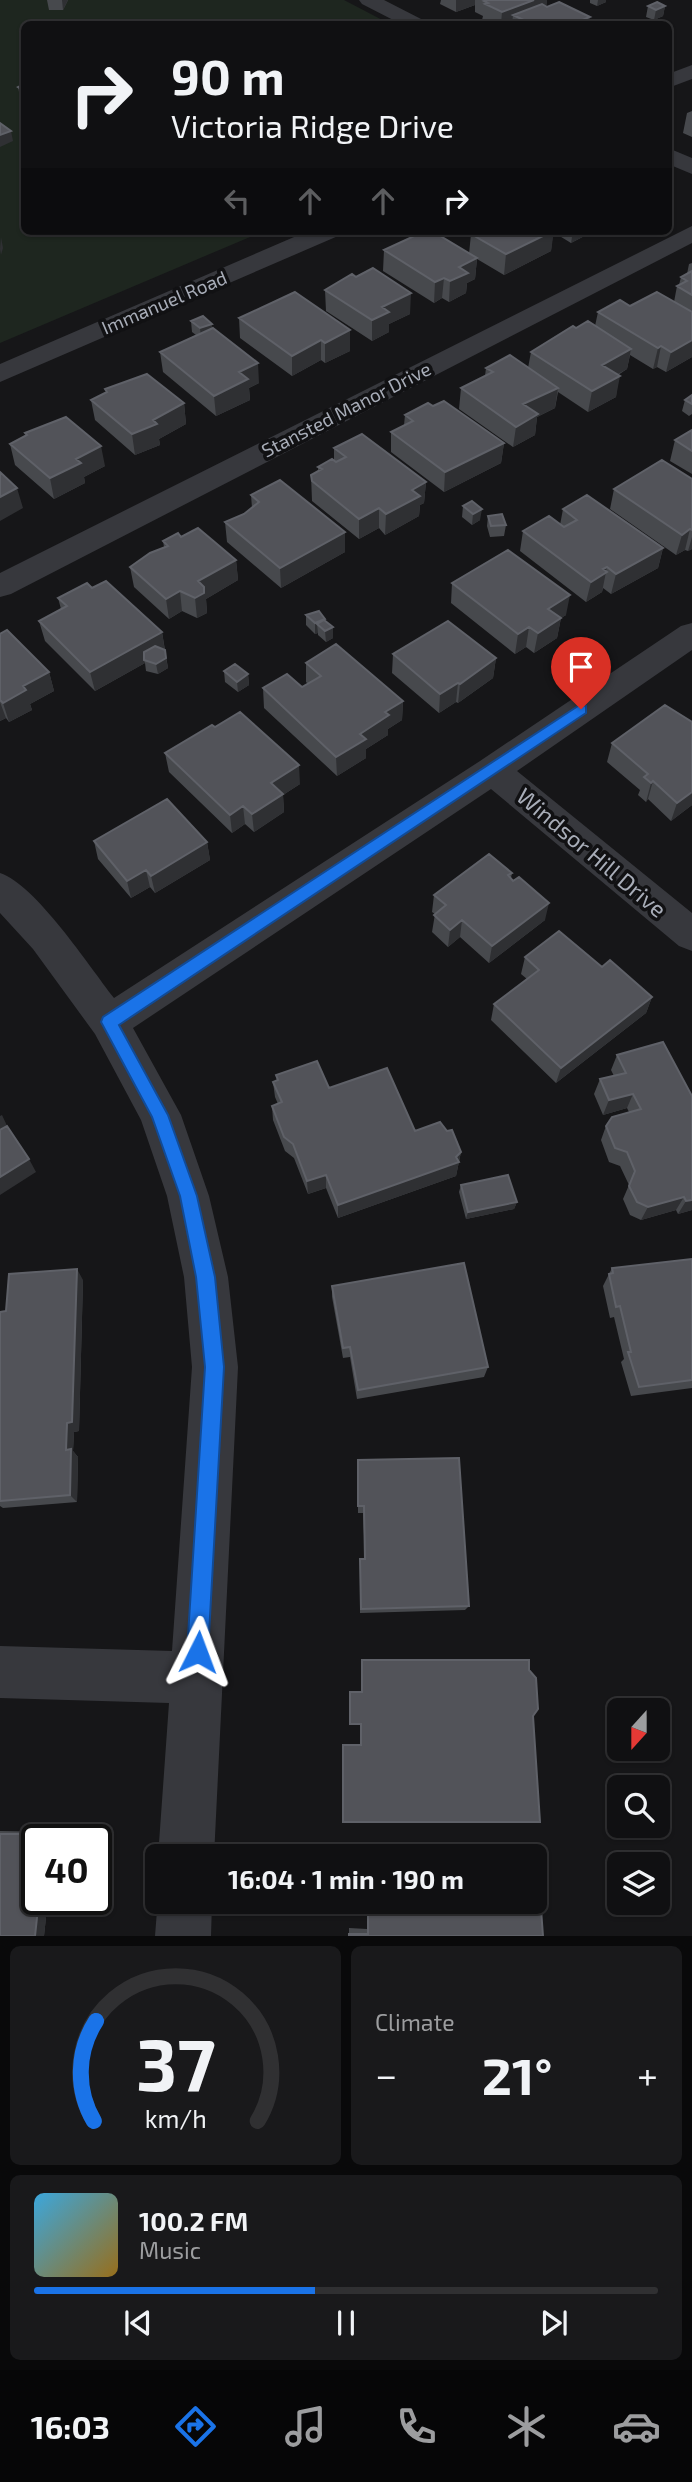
<!DOCTYPE html>
<html lang="en">
<head>
<meta charset="utf-8">
<style>
  :root { --surface:#101012; --page:#19191b; --text:#f1f3f6; --muted:#9c9d9f; --line:#303032; --accent:#1a73e8 }
  body { margin:0; font-family:"Exo 2",sans-serif; background:var(--page); color:var(--text); height:100vh; display:flex; flex-direction:column; font-size:26px; white-space:nowrap }
  * { box-sizing:border-box; margin:0 }
  p { font-size:23px; color:var(--muted) }
  .icon { flex:none; width:38px; height:38px; fill:none; stroke:currentColor; stroke-width:2; stroke-linecap:round; stroke-linejoin:round }
  .map { position:relative; height:1936px; overflow:hidden }
  .sheet { display:flex; flex-direction:column; gap:10px; padding:10px; background:#09090a; flex:1 }
  .sheet>* { flex:none }
  .top-card { position:absolute; left:21px; top:21px; width:651px; height:214px; border-radius:10px; box-shadow:0 2px 5px #0004,0 0 0 2px var(--line); background:#101012; color:var(--text); overflow:hidden }
  .needle { width:46px; rotate:201deg }
  .fabs { position:absolute; left:607px; top:1698px; display:grid; gap:14px }
  .fabs a { display:grid; place-items:center; width:63px; height:63px; border-radius:10px; background:var(--surface); box-shadow:0 2px 5px #0004,0 0 0 2px var(--line); font-size:35px }
  .speed { position:absolute; left:21px; top:1824px; display:flex; gap:14px; font-size:35px; font-weight:700; text-align:center }
  .speed>* { display:grid; place-content:center; width:91px; height:91px; border-radius:50%; background:var(--surface); box-shadow:0 2px 5px #0004,0 0 0 2px var(--line); line-height:1 }
  .speed .limit { border:4px solid #111; border-radius:10px; background:#fff; color:#111 }
  .pin { position:absolute; display:grid; place-items:center; width:60px; height:60px; color:#fff; margin:-72px -30px; border-radius:50% 50% 50% 0; rotate:-45deg; box-shadow:0 0 7px #0007 }
  .pin .icon { rotate:45deg }
  .me { position:absolute; width:77px; margin:-38px; rotate:3deg; stroke-linejoin:round; filter:drop-shadow(0 0 5px #0008) }
  .turn { display:flex; align-items:center; gap:24px; height:147px; padding:0 35px; font-size:32px }
  .turn .icon { width:91px; height:91px; stroke-width:2.5 }
  .turn b { display:block; font-size:49px; line-height:60px }
  .lanes { display:flex; align-items:center; height:66px; padding:0 35px; background:#0003; justify-content:center; gap:35px; direction:ltr }
  .lanes .off { opacity:.35 }
  .big { font-size:52px; font-weight:700; line-height:1.1 }
  .sheet .card { flex:1; display:flex; flex-direction:column; justify-content:center; gap:10px; min-width:0; padding:0 24px; border-radius:10px; background:var(--page) }
  .sheet .dial { align-items:center; gap:0 }
  .dial svg { height:182px; overflow:visible; fill:none; stroke:var(--line); stroke-width:7; stroke-linecap:round; text-anchor:middle }
  .dial text { fill:var(--text); stroke:none }
  .song { display:flex; align-items:center; gap:21px }
  .cover { width:84px; height:84px; border-radius:10px; background:linear-gradient(135deg,hsl(200 70% 55%),hsl(40 70% 35%)) }
  .played { height:7px; border-radius:4px; background:linear-gradient(90deg,var(--accent) 45%,var(--line) 45%) }
  .keys { display:flex; justify-content:space-around; direction:ltr }
  .heat { display:flex; justify-content:space-between; align-items:center; font-size:38px; direction:ltr }
  .sheet .tiles { flex:1; display:grid; gap:10px; grid-template-columns:1fr 1fr }
  .card:last-child { grid-column:span 2 }
  .trip { position:absolute; left:145px; top:1844px; width:402px; height:70px; border-radius:10px; background:var(--surface); box-shadow:0 2px 5px #0004,0 0 0 2px var(--line); font-weight:700; line-height:70px; text-align:center }
  .tab-bar { display:flex; height:112px; justify-content:space-around; align-items:center; background:#060607; color:var(--muted) }
  .tab-bar .icon { width:49px; height:49px }
  .tab-bar .selected { color:var(--accent) }
  .tab-bar b { font-size:32px; color:var(--text) }
  .map>svg:first-child { display:block }
</style>
</head>
<body>
<div class="map">
<svg width="692" height="1936" viewBox="0 0 692 1936">
  <rect width="100%" height="100%" fill="#161618"/>
  <!-- green -->
  <path fill="#1e261f" d="M0 0H344L390 24H24V231H264L0 343Z"/>
  <g fill="none" stroke-linecap="round" stroke-linejoin="round">
    <!-- minor -->
    <path fill="#37383d" fill-rule="evenodd" d="M359 0H384L423 20 426 24H401L362 4Z
      M692 65V79L668 88V74Z
      M668 148 692 158V174L668 164Z
      M692 226V243L11 594 0 597V573Z
      M308 231H341L338 236 0 382V364Z
      M692 623V650L517 771 692 913V951L679 946 491 789 133 1028 181 1115 209 1196 228 1277 238 1367 214 1857H158L169 1703 0 1698V1646L172 1651 192 1367 184 1277 167 1196 141 1120 95 1034 33 949 0 913V873C36 885 89 966 114 998L480 761 681 626Z
      M158 1898V1902H212L211 1936H155Z"/>
  </g>
  <!-- wall -->
  <path fill="#47494d" d="M47 0H68L63 10H49Z
    M441 0H547L546 6 589 24H483L484 21 482 20 483 16 475 12V5L456 12 440 4Z
    M590 0H606V2L597 6 590 3Z
    M648 6H665L663 16 654 20 646 17Z
    M24 84V101L20 97 18 87Z
    M692 111V137L683 133 687 113Z
    M476 231H594L571 243 553 232 551 251 504 275 477 259 475 279 467 283 466 293 449 302 442 298 434 303 383 271 384 250 469 254 471 234Z
    M692 263V357L666 372 657 367 653 369 630 355 627 369 618 375 616 397 588 412 558 392 555 408 537 417 535 435 513 447 459 409 461 388 485 376 486 368H528L531 352 576 328 595 326 598 312 630 306 674 302 677 286 679 285 681 277 687 274 689 264Z
    M325 290 410 314 389 324V332L372 341 326 311Z
    M239 318 350 330V351L325 363 321 360 292 376 240 338Z
    M191 321 212 328 259 383 249 388 250 400 216 416 163 372 160 352 196 335 192 332Z
    M105 389 184 403 186 424 159 439 160 445 135 455 95 420 91 400 106 393Z
    M692 395V414L689 416 682 411 685 400Z
    M433 406 504 443 501 463 444 492 391 452V432L404 425 405 415Z
    M692 430V474L670 461 675 440Z
    M25 433 105 466 84 477 85 483 54 499 15 465 10 444 26 436Z
    M334 448 426 482 424 503 420 505 419 516 385 535 379 528 359 539 312 501 311 475 318 471V467L334 461Z
    M692 479V549L688 551 685 550 676 555 610 509 614 489Z
    M251 495 345 532V552L281 588 227 542 225 522 244 514 252 508Z
    M463 506 480 520 472 525 462 517Z
    M563 509 663 548 658 568 611 594 603 588 602 592 586 602 520 551 523 531 560 525Z
    M488 516 506 525 504 536 490 537 487 526Z
    M181 537 236 560 238 580 206 599 207 613 197 618 182 611 169 619 134 587 130 567 164 547 163 541Z
    M452 583 566 615 561 618 557 638 534 653 526 647 515 654 451 603Z
    M92 588 162 632 168 668 158 674 146 671 145 663 95 691 45 641 39 621 61 609 58 598Z
    M306 615 325 619V621L333 627V638L326 642 318 635V633L315 634 306 625Z
    M0 634 49 672 54 691 30 704 32 710 9 722 6 718 0 721Z
    M393 654 496 658 493 678 458 703 456 702 439 713 392 673Z
    M306 663 403 701 402 720 388 729V735L366 749V758L337 776 264 708 263 688 302 687 308 684 306 682Z
    M224 671 248 674 249 685 238 692 225 682Z
    M692 722V805L671 821 648 799 646 802 638 795 640 790 607 762 612 743Z
    M165 753 300 784 283 795 284 812 254 832 245 824 232 833 169 772Z
    M94 841 207 842 210 860 155 893 150 887 131 898 98 859Z
    M512 873 511 878 545 920 489 963 460 937 448 947 432 932 435 914 432 912 434 895Z
    M525 957 602 967 652 997 646 1013 556 1083 491 1020 494 1004 527 979 521 974Z
    M617 1055 692 1210 678 1214 676 1210 641 1220 630 1215 623 1199 629 1185 620 1166 609 1162 601 1140 606 1126 629 1112 627 1108 603 1115 594 1094 600 1079 614 1076 611 1070Z
    M276 1075 329 1088 415 1131 461 1152 456 1176 338 1218 326 1188 308 1194 294 1158 285 1151 273 1120 272 1106 278 1104 275 1097 273 1082 277 1081Z
    M461 1185 517 1202 514 1209 466 1219 459 1192Z
    M692 1259V1388L631 1396 621 1362 624 1359 614 1317 610 1318 603 1286 612 1268Z
    M83 1280 79 1431 74 1432 73 1451 78 1457 77 1502 3 1508 0 1506V1312L6 1311Z
    M332 1286 488 1367 484 1377 357 1399 350 1357 343 1358 332 1297Z
    M358 1468 469 1606 465 1610 360 1613V1564L365 1559 363 1513H358Z
    M0 1831 55 1832 54 1839H37V1899H48L44 1936H0Z
    M536 1879 539 1882 543 1936H349V1928L367 1929V1902H536Z"/>
  <!-- shaded-wall -->
  <path fill="#2f3033" d="M62 0H68L63 10Z
    M456 0H475V5L456 12Z
    M534 0H547L546 14 513 15 512 24H501L502 12Z
    M598 0H606V2L597 6Z
    M665 6 663 16 654 20 656 10Z
    M590 17 589 24H572Z
    M11 131 13 141 0 147V135Z
    M673 169 668 189V171Z
    M554 231 551 251 504 275 506 254Z
    M573 231H594L571 243Z
    M1 237 3 248 1 255 0 249Z
    M477 258 475 279 467 283 466 293 449 302 450 281 459 267Z
    M444 278 442 298 434 303 435 282Z
    M411 293 410 314 389 324V332L372 341V320L382 307Z
    M212 324 213 335 201 340 200 328Z
    M350 330V351L325 363V343Z
    M321 340V360L292 376V356Z
    M692 340V357L666 372 671 352Z
    M661 346 657 367 653 369 658 348Z
    M631 349 627 369 598 385 602 365Z
    M258 363 259 383 249 388 250 400 216 416 214 396 239 372Z
    M620 376 616 397 588 412 592 391Z
    M558 388 555 408 537 417 535 435 513 447 516 427 523 404Z
    M184 403 186 424 159 439 160 445 135 455 132 434 153 420Z
    M504 443 501 463 444 492 445 472Z
    M101 446 105 466 84 477 85 483 54 499 50 478 76 459Z
    M426 482 424 503 420 505 419 516 385 535 386 514 412 490Z
    M17 488 23 508 0 521V497Z
    M379 508V528L359 539V519Z
    M482 509 480 520 472 525 473 514Z
    M690 529 685 550 676 555 682 535Z
    M345 532V552L281 588 280 568Z
    M692 537V549L688 551Z
    M663 548 658 568 611 594 616 574Z
    M236 560 238 580 206 599 207 613 197 618 195 598 198 581Z
    M607 567 602 592 586 602 591 582Z
    M180 591 182 611 169 619 166 599Z
    M570 595 566 615 561 618 557 638 534 653 538 633 548 609Z
    M325 619 326 629 317 624 318 633 315 634V623Z
    M333 627V638L326 642 325 631Z
    M529 627 526 647 515 654 518 634Z
    M162 632 165 652 144 660 145 663 95 691 90 672Z
    M166 658 168 668 158 674 156 664Z
    M496 658 493 678 458 703 460 684Z
    M49 672 54 691 30 704 32 710 9 722 3 703 23 686Z
    M248 674 249 685 238 692 237 682Z
    M458 683 456 702 439 713 440 694Z
    M403 701 402 720 388 729V735L366 749V758L337 776 336 757 360 734 385 712Z
    M0 702 6 718 0 721Z
    M299 765 300 784 283 795 284 812 254 832 252 814 271 783Z
    M653 781 648 799 646 802 651 783Z
    M692 792V805L671 821 677 803Z
    M243 806 245 824 232 833 230 815Z
    M207 842 210 860 155 893 151 876Z
    M146 870 150 887 131 898 127 881Z
    M549 903 545 920 489 963 492 946Z
    M462 920 460 937 448 947 450 930Z
    M652 997 646 1013 556 1083 561 1068Z
    M633 1094 627 1108 603 1115 609 1100Z
    M2 1115 9 1130 0 1134V1116Z
    M461 1152 456 1176 338 1218V1205L456 1157Z
    M29 1159 36 1172 0 1195V1177Z
    M326 1175V1188L308 1194 307 1181Z
    M684 1197 676 1210 641 1220 648 1207Z
    M692 1200V1210L678 1214 686 1201Z
    M517 1202 514 1209 466 1219 468 1212Z
    M77 1269 83 1280 79 1431 74 1432 73 1451 78 1457 77 1502 70 1495 66 1450Z
    M55 1832 54 1839H46V1834Z
    M39 1899H48L44 1936H35Z"/>
  <!-- building -->
  <path fill="#525359" stroke="#5f6168" stroke-width="2" d="M487 0H534L502 12 485 4 488 3 484 1Z
    M559 2 590 17 572 24H524L528 22 513 15 542 4 547 7Z
    M657 2 665 6 656 10 648 6Z
    M24 84V91L18 87Z
    M0 123 11 131 0 135Z
    M425 231H432L477 258 459 267 468 273 450 281 444 278 435 282 384 250Z
    M476 231H553L506 254 471 234Z
    M373 268 411 293 382 307 389 312 372 320 325 290 352 274 356 277Z
    M692 271V295L677 286 687 281 681 277Z
    M295 292 350 330 325 343 321 340 292 356 239 318Z
    M657 292 692 312V340L671 352 661 346 658 348 598 312 620 300 630 306Z
    M203 316 212 324 200 328 191 321Z
    M588 321 631 349 602 365 620 376 592 391 531 352 573 326 576 328Z
    M213 328 258 363 239 372 248 379 214 396 160 352Z
    M510 355 558 388 523 404 538 414 516 427 461 388 493 372 486 368Z
    M147 374 184 403 153 420 157 424 132 434 91 400 107 392 105 389Z
    M692 395V404L685 400Z
    M444 401 504 443 445 472 391 432 413 421 405 415 428 403 433 406Z
    M66 417 101 446 76 459 81 463 50 478 10 444 27 435 25 433Z
    M692 430V451L675 440Z
    M362 434 426 482 412 490 420 496 386 514 379 508 359 519 312 481 311 475 322 469 318 467 332 459 336 462 346 457 334 448Z
    M662 460 692 479V530L690 529 682 535 614 489Z
    M0 472 17 488 0 497Z
    M280 480 345 532 280 568 225 522 244 514 259 502 251 495Z
    M587 495 663 548 616 574 607 567 603 569 607 572 591 582 523 531 549 516 564 527 577 520 563 509Z
    M472 501 482 509 473 514 463 506Z
    M502 514 506 525 491 526 488 516Z
    M198 528 236 560 198 581 204 587V593L195 598 180 591 166 599 130 567 150 553 168 546 163 541 178 533 181 537Z
    M508 550 570 595 548 609 561 618 538 633 529 627 518 634 452 583Z
    M106 581 162 632 90 672 39 621 67 606 58 598 87 583 92 588Z
    M319 611 325 619 315 623 306 615Z
    M324 620 333 627 325 631 317 624Z
    M448 621 496 658 460 684 458 683 440 694 393 654Z
    M7 630 49 672 23 686 26 690 3 703 0 700V634Z
    M336 644 403 701 385 712 389 715 360 734 366 739 336 757 263 688 287 674 302 687 321 676 306 663Z
    M155 646 165 650 166 658 156 664 144 660V652Z
    M235 664 248 674 237 682 224 671Z
    M665 705 692 722V792L677 803 653 781 651 783 644 777 648 774 612 743Z
    M240 712 299 765 271 783 283 794 252 814 243 806 230 815 165 753 212 725 215 727Z
    M167 799 207 842 151 876 146 870 127 881 94 841Z
    M489 854 512 873 508 875 513 881 519 877 549 903 492 946 462 920 450 930 434 915 446 905 434 895Z
    M559 931 602 967 610 960 652 997 561 1068 494 1004 539 970 525 957Z
    M663 1042 692 1096V1200L686 1201 684 1197 648 1207 637 1202 629 1186 635 1171 627 1152 615 1148 606 1126 612 1117 641 1109 633 1094 609 1100 600 1079 626 1073 617 1055Z
    M317 1061 329 1088 387 1068 415 1131 440 1122 447 1131 452 1130 461 1152 456 1157 459 1162 338 1205 326 1175 307 1181 293 1144 284 1137 272 1106 282 1102 273 1082 278 1080 276 1075Z
    M7 1126 29 1159 0 1177V1130Z
    M508 1175 517 1202 468 1212 461 1185Z
    M692 1259V1380L639 1387 628 1352H631L620 1306 616 1307 609 1274 613 1273 612 1268Z
    M464 1263 488 1367 358 1390 350 1347 343 1348 332 1286Z
    M77 1269 72 1422 67 1423 66 1450 71 1449 70 1495 0 1501V1312L6 1311 9 1274Z
    M459 1458 469 1606 361 1609 360 1559H365L364 1506H358V1460Z
    M362 1660H529V1670L536 1678 538 1709 533 1716 540 1822H343V1745H361V1724H350V1692H362Z
    M0 1834H46V1839H37V1899H39L35 1936H0Z
    M536 1882H539L543 1936H349V1934H368V1902H536Z"/>
  <!-- route -->
  <path fill="#1a73e8" stroke="#114b97" stroke-width="2" d="M581 704 586 706V713L119 1025 168 1115 197 1196 215 1277 224 1367 208 1652 205 1659 198 1662 190 1659 187 1652 205 1367 196 1277 180 1196 152 1117 101 1022 103 1017Z"/>
  <g text-anchor="middle" dominant-baseline="central" stroke-width="7" stroke-linejoin="round" paint-order="stroke">
    <!-- far-street labels -->
    <g font-size="19" fill="#a8adb8" stroke="#111113">
      <text transform="translate(164 302) rotate(-23)">Immanuel Road</text>
      <text transform="translate(346 409) rotate(-27)">Stansted Manor Drive</text>
    </g>
    <!-- street labels -->
    <g font-size="23" fill="#a8adb8" stroke="#111113">
      <text transform="translate(592 852) rotate(40)">Windsor Hill Drive</text>
    </g>
  </g>
</svg>
<div class="fabs">
<a><svg class="needle" viewBox="-14 -14 28 28"><path d="M0-13l5 13h-10z" fill="#e53935"/><path d="M0 13l5-13h-10z" fill="#9c9d9f"/></svg></a>
<a><svg class="icon" aria-label="search" viewBox="0 0 24 24"><circle cx="10" cy="10" r="6"/><path d="M15 15l6 6"/></svg></a>
<a><svg class="icon" aria-label="layers" viewBox="0 0 24 24"><path d="M12 4l9 5-9 5-9-5zM3 14l9 5 9-5"/></svg></a>
</div>
<div class="speed"><div class="limit">40</div></div>
<div class="pin" style="left:581px;top:709px;background:#d93025"><svg class="icon" aria-label="arrive" viewBox="0 0 24 24"><path d="M6 21V4h12l-3 4 3 4H6"/></svg></div>
<svg class="me" style="left:198px;top:1652px" viewBox="-20 -20 40 40"><path d="M0-17L14 15 0 8-14 15z" fill="#1a73e8" stroke="#fff" stroke-width="4"/></svg>
<div class="trip">16:04 · 1 min · 190 m</div>
<div class="top-card">
<div class="turn"><svg class="icon" aria-label="right" viewBox="0 0 24 24"><path d="M7 20v-9h11M14 6l5 5-5 5"/></svg><div><b>90 m</b>Victoria Ridge Drive</div></div>
<div class="lanes"><svg class="icon off" aria-label="left" viewBox="0 0 24 24"><path d="M17 20v-9H6M10 6l-5 5 5 5"/></svg><svg class="icon off" aria-label="ahead" viewBox="0 0 24 24"><path d="M12 20V5M6 11l6-6 6 6"/></svg><svg class="icon off" aria-label="ahead" viewBox="0 0 24 24"><path d="M12 20V5M6 11l6-6 6 6"/></svg><svg class="icon" aria-label="right" viewBox="0 0 24 24"><path d="M7 20v-9h11M14 6l5 5-5 5"/></svg></div>
</div>
</div>
<section class="sheet">
<div class="tiles">
<div class="card dial"><svg viewBox="0 0 100 80">
<path d="M14 69A42 42 0 1 1 86 69"/>
<path d="M14 69A42 42 0 0 1 15 25" stroke="#1a73e8"/>
<text x="50" y="56" font-size="32" font-weight="700">37</text>
<text x="50" y="72" font-size="11">km/h</text>
</svg></div>
<div class="card"><p>Climate</p>
<div class="heat"><a>−</a><b class="big">21°</b><a>+</a></div>
</div>
<div class="card">
<div class="song"><i class="cover"></i><div><b>100.2 FM</b><p>Music</p></div></div>
<div class="played"></div>
<div class="keys"><svg class="icon" aria-label="previous" viewBox="0 0 24 24"><path d="M18 5L8 12l10 7zM5 5v14"/></svg><svg class="icon" aria-label="pause" viewBox="0 0 24 24"><path d="M8 5v14M16 5v14"/></svg><svg class="icon" aria-label="next" viewBox="0 0 24 24"><path d="M6 5l10 7-10 7zM19 5v14"/></svg></div>
</div>
</div>
</section>
<nav class="tab-bar">
<b>16:03</b>
<svg class="icon selected" aria-label="directions" viewBox="0 0 24 24"><path d="M12 3l9 9-9 9-9-9zM9 14v-3h6M13 9l2 2-2 2"/></svg>
<svg class="icon" aria-label="music" viewBox="0 0 24 24"><path d="M9 18V5l10-2v13"/><circle cx="6" cy="18" r="3"/><circle cx="16" cy="16" r="3"/></svg>
<svg class="icon" aria-label="phone" viewBox="0 0 24 24"><path d="M5 4h4l2 5-3 2q2 4 5 5l2-3 5 2v4C11 20 4 13 5 4z"/></svg>
<svg class="icon" aria-label="climate" viewBox="0 0 24 24"><path d="M12 3v18M4 7l16 10M4 17L20 7"/></svg>
<svg class="icon" aria-label="car" viewBox="0 0 24 24"><path d="M5 17H2v-5l4-1 3-4h7l3 4 3 1v5h-3M9 17h6M6 11h13"/><circle cx="7" cy="17" r="2"/><circle cx="17" cy="17" r="2"/></svg>
</nav>
</body>
</html>
